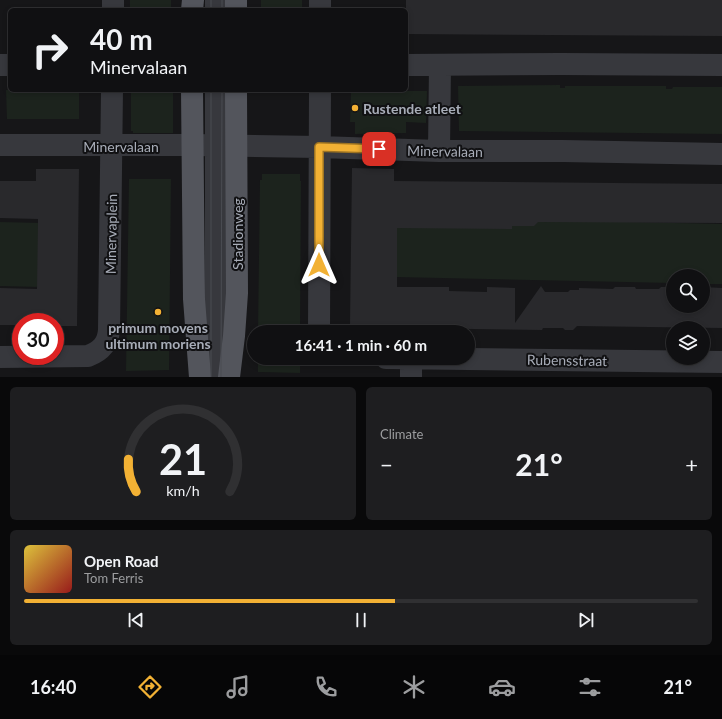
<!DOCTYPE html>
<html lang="en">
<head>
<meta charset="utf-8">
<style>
  :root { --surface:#101012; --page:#1e1e20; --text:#f1f3f6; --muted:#9c9d9f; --line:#303032; --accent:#f2b134 }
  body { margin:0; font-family:Lato,sans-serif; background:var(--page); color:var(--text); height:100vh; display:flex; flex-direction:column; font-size:15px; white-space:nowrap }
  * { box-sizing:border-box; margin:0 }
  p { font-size:13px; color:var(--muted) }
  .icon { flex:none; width:22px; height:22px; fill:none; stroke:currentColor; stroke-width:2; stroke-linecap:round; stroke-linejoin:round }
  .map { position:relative; height:377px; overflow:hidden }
  .details { display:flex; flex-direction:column; gap:10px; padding:10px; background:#09090a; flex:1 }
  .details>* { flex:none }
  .banner { position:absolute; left:8px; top:8px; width:400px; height:84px; border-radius:6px; box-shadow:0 2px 6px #0003,0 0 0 1px var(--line); background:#101012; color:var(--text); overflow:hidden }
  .fabs { position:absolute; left:666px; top:269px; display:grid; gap:8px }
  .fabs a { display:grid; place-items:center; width:44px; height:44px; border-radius:50%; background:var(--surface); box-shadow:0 2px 6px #0003,0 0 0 1px var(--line); font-size:20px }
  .speed { position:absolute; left:12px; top:313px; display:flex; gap:8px; font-size:20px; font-weight:700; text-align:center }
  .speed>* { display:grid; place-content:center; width:52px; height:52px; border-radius:50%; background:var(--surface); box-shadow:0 2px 6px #0003,0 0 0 1px var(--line); line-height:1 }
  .speed .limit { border:6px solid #d22; background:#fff; color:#111 }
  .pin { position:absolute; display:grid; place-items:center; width:34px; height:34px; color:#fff; margin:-17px; border-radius:8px; box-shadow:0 2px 6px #0006 }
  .me { position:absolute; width:44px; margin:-22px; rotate:0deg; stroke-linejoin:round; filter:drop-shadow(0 0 3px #0008) }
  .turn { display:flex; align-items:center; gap:14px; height:84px; padding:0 16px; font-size:18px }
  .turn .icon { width:52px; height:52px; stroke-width:2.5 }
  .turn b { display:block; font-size:28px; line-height:34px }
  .big { font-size:30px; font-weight:700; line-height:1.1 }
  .details .card { flex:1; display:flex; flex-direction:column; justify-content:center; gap:6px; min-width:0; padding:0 14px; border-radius:6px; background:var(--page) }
  .details .dial { align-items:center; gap:0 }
  .dial svg { height:104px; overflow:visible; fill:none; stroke:var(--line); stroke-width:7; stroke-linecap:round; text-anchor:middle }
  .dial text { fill:var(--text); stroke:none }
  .song { display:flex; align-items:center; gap:12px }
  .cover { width:48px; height:48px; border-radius:6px; background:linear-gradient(135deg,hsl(50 70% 55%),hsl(0 70% 35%)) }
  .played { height:4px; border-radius:2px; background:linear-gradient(90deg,var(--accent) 55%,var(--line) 55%) }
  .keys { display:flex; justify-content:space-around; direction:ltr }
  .heat { display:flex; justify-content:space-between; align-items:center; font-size:22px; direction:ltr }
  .details .tiles { flex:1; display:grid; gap:10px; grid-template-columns:1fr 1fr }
  .card:last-child { grid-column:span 2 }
  .trip { position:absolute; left:247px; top:325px; width:228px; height:40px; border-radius:20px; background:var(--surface); box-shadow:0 2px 6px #0003,0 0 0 1px var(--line); font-weight:700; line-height:40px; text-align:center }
  .tab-bar { display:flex; height:64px; justify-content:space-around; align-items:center; background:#060607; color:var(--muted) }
  .tab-bar .icon { width:28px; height:28px }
  .tab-bar .selected { color:var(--accent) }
  .tab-bar b { font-size:18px; color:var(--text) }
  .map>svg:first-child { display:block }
</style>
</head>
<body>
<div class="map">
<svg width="722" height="377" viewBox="0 0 722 377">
  <rect width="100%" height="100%" fill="#161618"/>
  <!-- green -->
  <path fill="#1c231d" d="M130 0H171V10H130Z
    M261 0H302V10H261Z
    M406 84 407 91H427L426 123 406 122V133L355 134V122H350L351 91H354V90H406Z
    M560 85V88H565V86H666V89H672L673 87H722V134L459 131 458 86Z
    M6 90 79 91V119H7Z
    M131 90H173V133H133V131H131Z
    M262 174H300V181H301L300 332H258L260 180H262Z
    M129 179H171L169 370 126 371Z
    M397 217 722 224V284H703V276H673V283L396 277Z
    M0 222 42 223 40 287 0 286Z
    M258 358H300V373L258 372Z"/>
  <!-- building -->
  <path fill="#29292c" d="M406 0H722V36L406 34Z
    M352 168 394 169V181L722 184V223L538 222 534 226H512V229L397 228V287H449V291L487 292V287L515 288V323L541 286 545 292H568L570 290H579V288L613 289 615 287H635L636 289H659L661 287H673V306H703V287L722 288V328L577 326 573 330H565L563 328H543L542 330 401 328V326L350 325Z
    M36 169H79L77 326H55V322H21V325H0V288L37 289 38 223V219L0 218V181H36Z"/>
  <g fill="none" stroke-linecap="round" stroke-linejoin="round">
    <!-- minor -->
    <path stroke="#37383d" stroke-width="22" d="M113 10V0
      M216 10V0
      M320 10V0
      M0 65H10
      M406 65 561 64 722 65
      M0 145H193L319 147 439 151H563L722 154
      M439 151 440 65
      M319 332 320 90
      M0 357 88 356C101 351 108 344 109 330L112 90
      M386 358 722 362
      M216 377V90
      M411 377V358"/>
    <!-- major -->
    <path stroke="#53555c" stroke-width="22" d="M192 10 193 0
      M236 10V0
      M192 90 194 299 200 377
      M229 377 234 336 237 293 236 90"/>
    <!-- tram -->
    <path stroke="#4a4c52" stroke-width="1" d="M211 0V10
      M222 10V0
      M211 90V377
      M221 377 222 90"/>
  </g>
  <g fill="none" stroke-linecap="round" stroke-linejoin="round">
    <!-- route casing -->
    <g stroke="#9d7322" stroke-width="10">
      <path id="route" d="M319 265V147L379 149"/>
    </g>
    <!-- route -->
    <use href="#route" stroke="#f2b134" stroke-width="7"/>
  </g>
  <!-- markers -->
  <g fill="#f2b134" stroke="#111113" stroke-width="1.5">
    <circle cx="355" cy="108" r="4"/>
    <circle cx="158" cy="312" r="4"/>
  </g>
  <g text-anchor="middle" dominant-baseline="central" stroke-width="4" stroke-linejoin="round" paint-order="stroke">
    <!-- poi labels -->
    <g font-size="14" font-weight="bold" fill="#a8adb8" stroke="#111113" text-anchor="start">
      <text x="363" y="108">Rustende atleet</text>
      <text x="158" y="327" text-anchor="middle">primum movens<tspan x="158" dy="16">ultimum moriens</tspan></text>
    </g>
    <!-- street labels -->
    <g font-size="14" fill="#a8adb8" stroke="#111113">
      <text x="121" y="146">Minervalaan</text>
      <text transform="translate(445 151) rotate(1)">Minervalaan</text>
      <text transform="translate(111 234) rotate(-89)">Minervaplein</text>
      <text transform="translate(237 234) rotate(-90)">Stadionweg</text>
      <text transform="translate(567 360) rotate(1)">Rubensstraat</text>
    </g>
  </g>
</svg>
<div class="fabs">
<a><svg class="icon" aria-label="search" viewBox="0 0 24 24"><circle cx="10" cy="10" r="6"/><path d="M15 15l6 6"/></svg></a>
<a><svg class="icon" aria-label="layers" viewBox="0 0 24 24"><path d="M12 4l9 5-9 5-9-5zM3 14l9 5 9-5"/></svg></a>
</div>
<div class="speed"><div class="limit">30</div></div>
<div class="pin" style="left:379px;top:149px;background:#d93025"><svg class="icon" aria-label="arrive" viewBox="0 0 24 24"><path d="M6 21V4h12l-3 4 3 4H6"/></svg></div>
<svg class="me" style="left:319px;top:265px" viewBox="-20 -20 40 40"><path d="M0-17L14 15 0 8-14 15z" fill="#f2b134" stroke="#fff" stroke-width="4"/></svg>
<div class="trip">16:41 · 1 min · 60 m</div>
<div class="banner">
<div class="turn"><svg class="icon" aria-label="right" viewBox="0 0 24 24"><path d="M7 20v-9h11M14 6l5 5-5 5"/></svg><div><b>40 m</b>Minervalaan</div></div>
</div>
</div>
<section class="details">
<div class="tiles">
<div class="card dial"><svg viewBox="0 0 100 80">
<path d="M14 69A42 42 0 1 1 86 69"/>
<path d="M14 69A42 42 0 0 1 8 44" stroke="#f2b134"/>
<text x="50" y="56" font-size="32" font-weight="700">21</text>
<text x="50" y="72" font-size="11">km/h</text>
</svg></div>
<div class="card"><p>Climate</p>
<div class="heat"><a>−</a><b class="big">21°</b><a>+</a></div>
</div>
<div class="card">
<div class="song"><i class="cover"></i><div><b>Open Road</b><p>Tom Ferris</p></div></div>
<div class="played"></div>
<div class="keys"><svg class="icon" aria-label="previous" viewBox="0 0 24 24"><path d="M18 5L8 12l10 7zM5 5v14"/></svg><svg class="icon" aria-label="pause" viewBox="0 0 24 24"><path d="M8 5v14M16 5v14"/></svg><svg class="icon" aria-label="next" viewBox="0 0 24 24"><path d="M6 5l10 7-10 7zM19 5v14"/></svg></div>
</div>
</div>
</section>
<nav class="tab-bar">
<b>16:40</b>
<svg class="icon selected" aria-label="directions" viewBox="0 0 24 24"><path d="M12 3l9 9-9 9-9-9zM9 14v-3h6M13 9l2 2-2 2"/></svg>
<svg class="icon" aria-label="music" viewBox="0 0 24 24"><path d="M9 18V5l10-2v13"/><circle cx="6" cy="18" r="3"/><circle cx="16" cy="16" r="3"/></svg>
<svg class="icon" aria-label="phone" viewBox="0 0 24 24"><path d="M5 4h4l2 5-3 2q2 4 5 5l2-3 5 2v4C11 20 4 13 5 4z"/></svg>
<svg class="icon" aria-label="climate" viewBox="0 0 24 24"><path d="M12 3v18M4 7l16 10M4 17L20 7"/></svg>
<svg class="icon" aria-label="car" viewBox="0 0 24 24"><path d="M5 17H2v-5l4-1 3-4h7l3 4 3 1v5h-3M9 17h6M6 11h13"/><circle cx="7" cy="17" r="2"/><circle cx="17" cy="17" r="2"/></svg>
<svg class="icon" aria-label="filters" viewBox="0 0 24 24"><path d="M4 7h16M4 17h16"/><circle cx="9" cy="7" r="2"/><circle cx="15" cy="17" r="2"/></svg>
<b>21°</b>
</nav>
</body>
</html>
